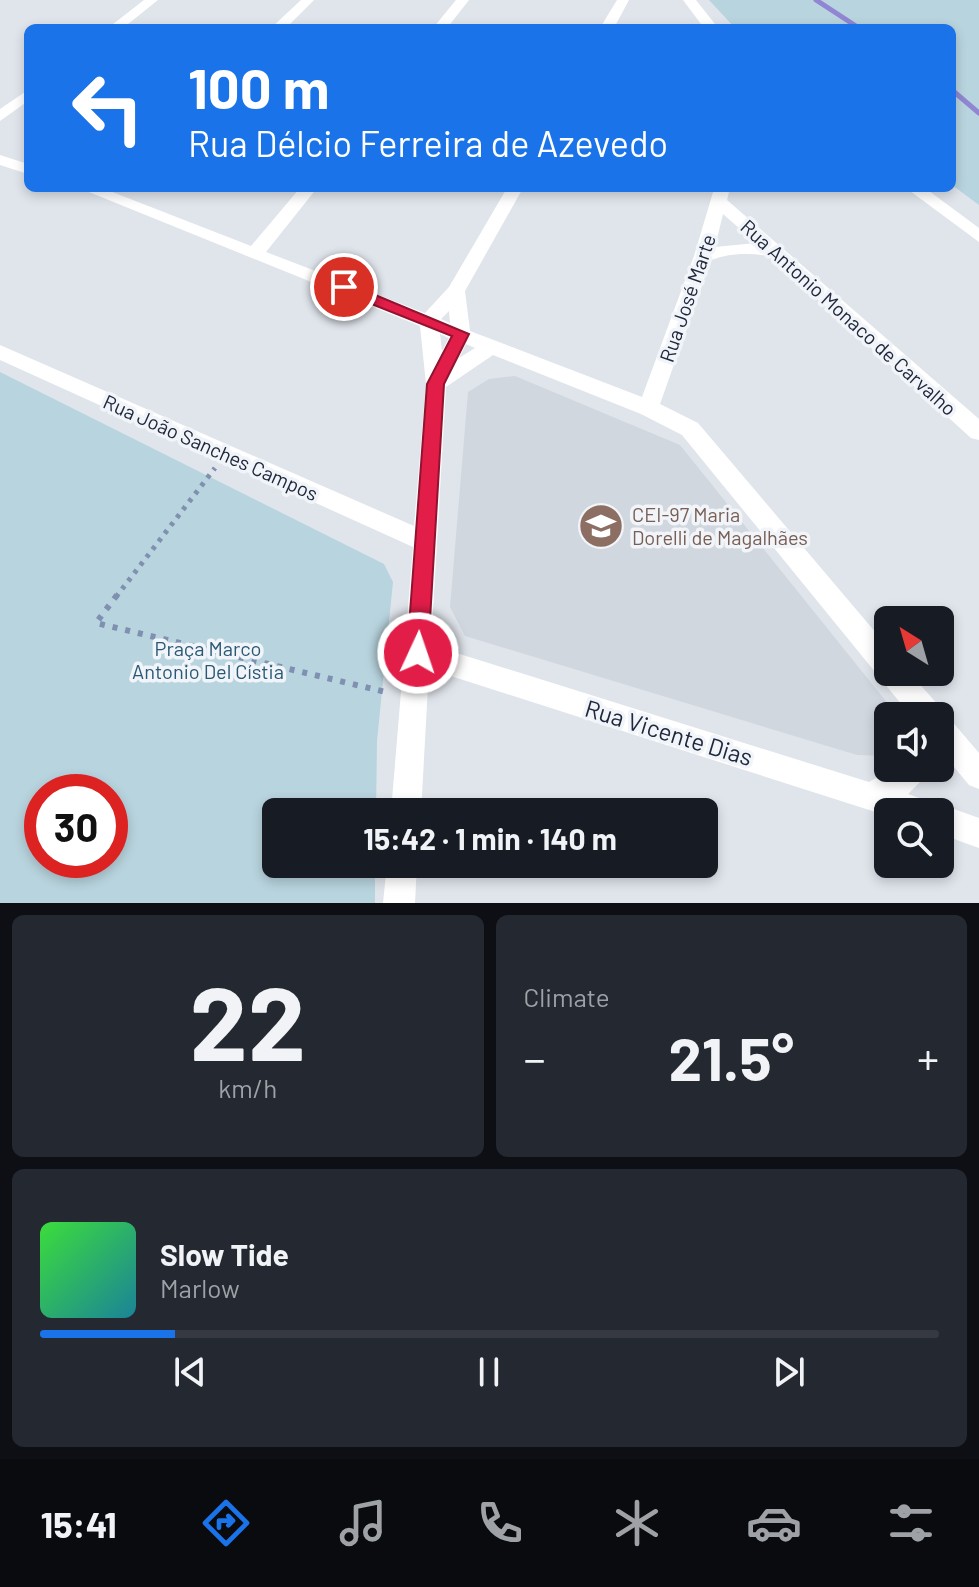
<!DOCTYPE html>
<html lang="en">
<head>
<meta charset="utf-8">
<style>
  :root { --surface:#171b24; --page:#242831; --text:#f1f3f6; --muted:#9ea1a6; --line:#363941; --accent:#1a73e8 }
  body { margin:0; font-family:Barlow,sans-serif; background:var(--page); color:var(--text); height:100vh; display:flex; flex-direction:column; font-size:30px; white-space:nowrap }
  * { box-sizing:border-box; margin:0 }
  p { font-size:26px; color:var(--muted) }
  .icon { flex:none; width:44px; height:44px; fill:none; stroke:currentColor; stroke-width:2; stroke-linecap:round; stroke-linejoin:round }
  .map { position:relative; height:903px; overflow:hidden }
  .panel { display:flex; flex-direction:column; gap:12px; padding:12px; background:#0d0f14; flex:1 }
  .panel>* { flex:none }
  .banner { position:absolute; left:24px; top:24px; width:932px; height:168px; border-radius:12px; box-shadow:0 4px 12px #0003; background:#1a73e8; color:#fff; overflow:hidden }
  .needle { width:52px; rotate:323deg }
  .fabs { position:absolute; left:874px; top:606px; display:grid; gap:16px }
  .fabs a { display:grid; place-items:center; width:80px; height:80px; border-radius:12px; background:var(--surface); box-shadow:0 4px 12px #0003; font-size:40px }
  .speed { position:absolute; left:24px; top:774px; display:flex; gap:16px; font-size:40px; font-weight:700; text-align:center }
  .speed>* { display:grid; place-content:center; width:104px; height:104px; border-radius:50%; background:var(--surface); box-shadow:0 4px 12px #0003; line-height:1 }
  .speed .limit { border:12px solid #d22; background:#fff; color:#111 }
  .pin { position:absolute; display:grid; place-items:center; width:68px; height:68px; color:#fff; margin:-34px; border:4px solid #fff; border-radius:50%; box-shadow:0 2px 8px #0007 }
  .me { position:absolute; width:88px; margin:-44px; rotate:3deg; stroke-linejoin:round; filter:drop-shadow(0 0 6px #0008) }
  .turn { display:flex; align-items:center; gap:28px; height:168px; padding:0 32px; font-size:36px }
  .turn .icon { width:104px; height:104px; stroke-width:2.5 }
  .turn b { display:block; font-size:56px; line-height:68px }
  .big { font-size:60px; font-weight:700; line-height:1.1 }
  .panel .card { flex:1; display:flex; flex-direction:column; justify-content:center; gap:12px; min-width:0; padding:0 28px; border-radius:12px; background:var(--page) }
  .panel .dial { align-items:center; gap:0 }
  .dial b { font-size:104px; line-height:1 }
  .song { display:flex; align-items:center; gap:24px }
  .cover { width:96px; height:96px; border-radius:12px; background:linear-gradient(135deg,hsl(120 70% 55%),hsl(190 70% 35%)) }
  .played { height:8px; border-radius:4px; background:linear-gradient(90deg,var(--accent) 15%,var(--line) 15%) }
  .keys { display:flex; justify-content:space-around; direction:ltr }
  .heat { display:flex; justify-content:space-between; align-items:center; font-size:44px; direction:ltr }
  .panel .tiles { flex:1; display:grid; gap:12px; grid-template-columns:1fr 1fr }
  .card:last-child { grid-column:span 2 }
  .trip { position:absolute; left:262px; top:798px; width:456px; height:80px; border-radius:12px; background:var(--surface); box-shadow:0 4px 12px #0003; font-weight:700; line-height:80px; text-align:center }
  .dock { display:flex; height:128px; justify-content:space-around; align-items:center; background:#090b0e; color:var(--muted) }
  .dock .icon { width:56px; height:56px }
  .dock .selected { color:var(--accent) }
  .dock b { font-size:36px; color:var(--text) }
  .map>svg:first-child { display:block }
</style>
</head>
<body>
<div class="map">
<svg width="979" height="903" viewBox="0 0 979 903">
  <rect width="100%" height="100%" fill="#e0e5ec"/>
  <!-- built -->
  <path fill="#d1d7df" d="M515 376 680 445 893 710 894 716H888V752L884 756 857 755 465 636 450 607 468 392 489 379Z"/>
  <!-- green -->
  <path fill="#b8d4de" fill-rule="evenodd" d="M709 0H979V205L952 185V28H735Z
    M0 372 384 564 393 582 377 741 376 812H276V864H375V903H0ZM42 792H110V860H42Z"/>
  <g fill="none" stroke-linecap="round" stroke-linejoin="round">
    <!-- stream -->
    <path stroke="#9086d3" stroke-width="5" d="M816 0 859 28
      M952 90 979 113"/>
    <!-- path-far1 -->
    <path stroke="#7f90b0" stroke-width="5" stroke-dasharray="4 6" stroke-linecap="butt" d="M116 597 215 468"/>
    <!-- path -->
    <path stroke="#7f90b0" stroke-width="6" stroke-dasharray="5 8" stroke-linecap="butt" d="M117 595 96 623 390 693"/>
    <!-- minor -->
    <path fill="#fff" fill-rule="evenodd" d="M144 0H158L123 28H108Z
      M301 0H314L286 28H271Z
      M456 0H469L447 28H433Z
      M617 0H629L614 28H600Z
      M683 0H696L718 28H704Z
      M28 90V101L0 121V109Z
      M0 155 28 164V174L0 165Z
      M79 188H102L251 246 300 188H317L266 252 425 313 449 287 507 188H523L465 291 470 331 642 397 694 256 714 189 730 188 727 200 979 419V440L971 438 770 256C750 253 730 253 711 260L660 404 698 423 888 647V672H909L939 706 943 716 950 719 979 753V789L969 785 940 750V716H911L682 435 641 414 493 355 446 387 431 645 869 782 893 768H928L924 778 908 794 930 802 933 807 940 804 979 818V848L940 834V812H888V816L429 669 421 812H391L413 547 0 360V345L414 526 426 384 420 326ZM723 214 756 243 715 247ZM449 311 450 323 441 319ZM440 334 449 338 442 351ZM466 344 475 348 459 358Z
      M906 188H925L979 228V242Z
      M387 864H417L415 903H383Z"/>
  </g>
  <!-- route -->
  <path fill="#e11d48" stroke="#92132f" stroke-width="2" d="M344 282 469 334 444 384 428 653 425 660 418 663 410 660 407 653 427 384 452 336 339 291V283Z"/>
  <!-- icons -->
  <defs>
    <g id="school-disc" transform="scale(2.3)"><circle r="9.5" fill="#8d6e63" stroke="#f1f4f8"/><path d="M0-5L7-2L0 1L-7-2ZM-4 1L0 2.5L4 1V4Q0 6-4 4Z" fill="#fff"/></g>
  </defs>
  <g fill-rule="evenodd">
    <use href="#school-disc" x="601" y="526"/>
  </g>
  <g text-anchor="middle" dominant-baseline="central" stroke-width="7" stroke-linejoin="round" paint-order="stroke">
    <!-- street labels -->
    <g font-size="20" fill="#20283c" stroke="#f1f4f8">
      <text transform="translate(687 298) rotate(-71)">Rua José Marte</text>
      <text transform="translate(849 317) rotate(42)">Rua Antonio Monaco de Carvalho</text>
      <text transform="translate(211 447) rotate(24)">Rua João Sanches Campos</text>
    </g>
    <!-- education labels -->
    <g font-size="20" fill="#785e54" stroke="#f1f4f8" text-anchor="start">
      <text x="632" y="514">CEI-97 Maria<tspan x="632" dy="23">Dorelli de Magalhães</tspan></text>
    </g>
    <!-- park labels -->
    <g font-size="20" fill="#295975" stroke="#f1f4f8">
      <text x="208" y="648">Praça Marco<tspan x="208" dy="23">Antonio Del Cístia</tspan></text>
    </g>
    <!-- near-street labels -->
    <g font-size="24" fill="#20283c" stroke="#f1f4f8">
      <text transform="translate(669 732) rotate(17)">Rua Vicente Dias</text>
    </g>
  </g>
</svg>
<div class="fabs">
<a><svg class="needle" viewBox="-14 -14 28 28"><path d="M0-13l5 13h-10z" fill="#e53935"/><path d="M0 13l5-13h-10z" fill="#9ea1a6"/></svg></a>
<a><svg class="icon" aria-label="sound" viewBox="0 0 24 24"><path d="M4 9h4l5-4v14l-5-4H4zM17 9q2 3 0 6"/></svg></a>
<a><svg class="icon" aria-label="search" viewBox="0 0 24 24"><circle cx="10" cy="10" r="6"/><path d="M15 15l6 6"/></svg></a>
</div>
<div class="speed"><div class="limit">30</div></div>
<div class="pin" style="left:344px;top:287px;background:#d93025"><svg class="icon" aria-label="arrive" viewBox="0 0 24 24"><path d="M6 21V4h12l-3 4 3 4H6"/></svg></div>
<svg class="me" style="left:418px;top:653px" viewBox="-20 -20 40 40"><circle r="17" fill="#e11d48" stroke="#fff" stroke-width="3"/><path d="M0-11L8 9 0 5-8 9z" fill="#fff"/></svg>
<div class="trip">15:42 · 1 min · 140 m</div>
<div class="banner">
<div class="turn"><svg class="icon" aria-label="left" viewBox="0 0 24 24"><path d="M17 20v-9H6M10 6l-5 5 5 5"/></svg><div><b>100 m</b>Rua Délcio Ferreira de Azevedo</div></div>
</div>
</div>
<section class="panel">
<div class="tiles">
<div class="card dial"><b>22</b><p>km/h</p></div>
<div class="card"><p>Climate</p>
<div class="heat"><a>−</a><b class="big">21.5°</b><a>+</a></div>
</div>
<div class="card">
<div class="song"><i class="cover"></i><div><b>Slow Tide</b><p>Marlow</p></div></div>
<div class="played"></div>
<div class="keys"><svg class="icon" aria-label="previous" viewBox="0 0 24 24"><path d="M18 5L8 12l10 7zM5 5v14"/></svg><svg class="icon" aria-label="pause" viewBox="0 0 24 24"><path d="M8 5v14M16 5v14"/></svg><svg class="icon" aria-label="next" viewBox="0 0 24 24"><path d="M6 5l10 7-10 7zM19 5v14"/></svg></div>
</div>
</div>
</section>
<nav class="dock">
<b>15:41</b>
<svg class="icon selected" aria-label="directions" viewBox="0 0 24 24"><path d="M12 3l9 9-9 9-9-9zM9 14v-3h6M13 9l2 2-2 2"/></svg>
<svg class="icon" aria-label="music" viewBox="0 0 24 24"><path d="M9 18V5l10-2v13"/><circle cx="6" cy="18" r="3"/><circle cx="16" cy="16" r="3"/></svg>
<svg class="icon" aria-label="phone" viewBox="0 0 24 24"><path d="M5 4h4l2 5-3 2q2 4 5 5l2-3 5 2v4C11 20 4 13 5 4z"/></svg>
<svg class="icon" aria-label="climate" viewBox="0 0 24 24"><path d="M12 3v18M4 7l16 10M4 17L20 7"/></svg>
<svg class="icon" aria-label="car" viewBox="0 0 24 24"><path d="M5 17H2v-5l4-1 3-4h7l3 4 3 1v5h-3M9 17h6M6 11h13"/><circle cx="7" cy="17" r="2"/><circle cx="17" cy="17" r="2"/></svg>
<svg class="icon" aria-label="filters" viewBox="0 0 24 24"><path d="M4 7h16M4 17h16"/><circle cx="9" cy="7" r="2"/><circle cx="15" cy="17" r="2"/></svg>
</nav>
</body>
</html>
